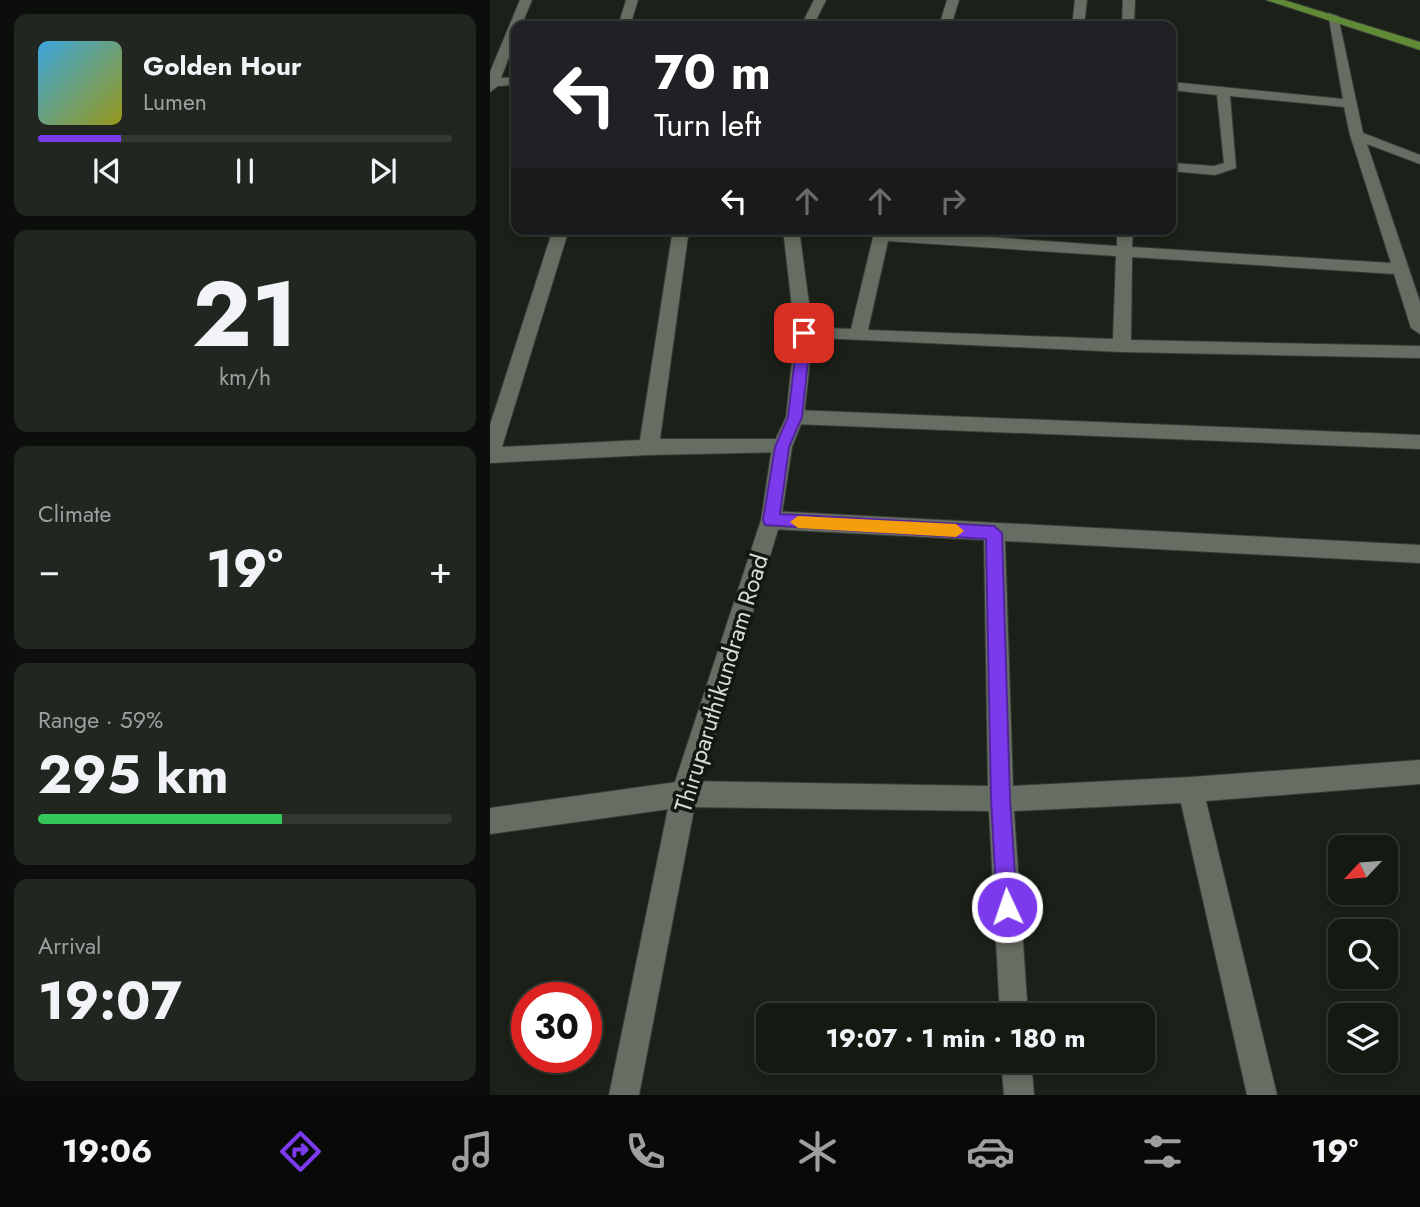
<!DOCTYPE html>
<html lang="en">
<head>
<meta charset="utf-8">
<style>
  :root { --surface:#141912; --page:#212620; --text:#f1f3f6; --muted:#9da09f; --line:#333832; --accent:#7c3aed }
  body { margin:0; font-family:Jost,sans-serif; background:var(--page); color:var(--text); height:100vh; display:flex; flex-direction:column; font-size:26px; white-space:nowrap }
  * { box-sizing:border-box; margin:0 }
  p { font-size:23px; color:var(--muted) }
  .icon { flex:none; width:38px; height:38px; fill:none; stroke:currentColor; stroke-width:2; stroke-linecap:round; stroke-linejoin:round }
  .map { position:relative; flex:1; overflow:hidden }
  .side { display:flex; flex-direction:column; gap:14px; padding:14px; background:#0b0e0a; width:490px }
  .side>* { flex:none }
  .banner { position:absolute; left:21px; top:21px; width:665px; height:214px; border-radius:14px; box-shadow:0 4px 10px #0003,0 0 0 2px var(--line); background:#202124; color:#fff; overflow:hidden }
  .needle { width:46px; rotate:244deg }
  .fabs { position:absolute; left:838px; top:835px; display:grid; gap:14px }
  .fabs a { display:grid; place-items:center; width:70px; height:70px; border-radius:14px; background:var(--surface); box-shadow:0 4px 10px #0003,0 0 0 2px var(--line); font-size:35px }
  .speed { position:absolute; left:21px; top:982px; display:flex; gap:14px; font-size:35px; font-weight:700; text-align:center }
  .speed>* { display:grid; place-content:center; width:91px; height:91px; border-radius:50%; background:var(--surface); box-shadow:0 4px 10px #0003,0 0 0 2px var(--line); line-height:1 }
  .speed .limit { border:10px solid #d22; background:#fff; color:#111 }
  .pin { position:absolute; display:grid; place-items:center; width:60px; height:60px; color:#fff; margin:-30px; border-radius:14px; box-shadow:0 4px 10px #0006 }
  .me { position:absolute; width:77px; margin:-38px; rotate:357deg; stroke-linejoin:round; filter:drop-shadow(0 0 5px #0008) }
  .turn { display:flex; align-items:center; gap:24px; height:147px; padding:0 28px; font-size:32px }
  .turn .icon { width:91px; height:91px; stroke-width:2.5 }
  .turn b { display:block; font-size:49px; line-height:60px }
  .lanes { display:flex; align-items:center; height:66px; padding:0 28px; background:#0003; justify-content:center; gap:35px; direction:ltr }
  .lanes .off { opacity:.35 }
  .big { font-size:52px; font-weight:700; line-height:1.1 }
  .side .card { flex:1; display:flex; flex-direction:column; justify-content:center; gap:10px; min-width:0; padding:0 24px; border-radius:14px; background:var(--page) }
  .side .dial { align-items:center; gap:0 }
  .dial b { font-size:91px; line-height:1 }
  .song { display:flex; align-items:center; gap:21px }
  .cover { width:84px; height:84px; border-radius:10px; background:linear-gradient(135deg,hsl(200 70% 55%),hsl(60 70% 35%)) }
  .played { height:7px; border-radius:4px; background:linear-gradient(90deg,var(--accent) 20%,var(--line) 20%) }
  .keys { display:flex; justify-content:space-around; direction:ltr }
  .heat { display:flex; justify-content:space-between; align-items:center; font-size:38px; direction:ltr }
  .charge { height:10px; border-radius:5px; background:linear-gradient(90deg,#34c759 59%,var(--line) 0) }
  .trip { position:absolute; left:266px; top:1003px; width:399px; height:70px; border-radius:14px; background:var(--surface); box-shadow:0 4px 10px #0003,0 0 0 2px var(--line); font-weight:700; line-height:70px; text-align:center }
  .tab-bar { display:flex; height:112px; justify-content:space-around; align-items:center; background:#080a07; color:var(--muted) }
  .tab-bar .icon { width:49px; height:49px }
  .tab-bar .on { color:var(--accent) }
  .tab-bar b { font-size:32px; color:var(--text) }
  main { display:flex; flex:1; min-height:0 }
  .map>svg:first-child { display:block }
</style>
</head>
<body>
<main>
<section class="side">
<div class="card">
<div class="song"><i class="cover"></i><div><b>Golden Hour</b><p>Lumen</p></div></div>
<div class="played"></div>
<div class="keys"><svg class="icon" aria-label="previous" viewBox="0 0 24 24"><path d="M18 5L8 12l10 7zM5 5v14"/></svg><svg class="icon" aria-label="pause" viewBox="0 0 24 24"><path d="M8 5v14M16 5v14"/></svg><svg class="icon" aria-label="next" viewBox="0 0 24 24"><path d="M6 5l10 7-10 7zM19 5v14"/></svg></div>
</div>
<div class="card dial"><b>21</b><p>km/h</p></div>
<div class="card"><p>Climate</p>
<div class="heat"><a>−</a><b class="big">19°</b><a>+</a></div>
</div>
<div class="card"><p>Range · 59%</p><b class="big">295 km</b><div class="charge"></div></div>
<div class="card"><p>Arrival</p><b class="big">19:07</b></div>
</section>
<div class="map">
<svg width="930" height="1095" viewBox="0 0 930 1095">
  <rect width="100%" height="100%" fill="#1b2118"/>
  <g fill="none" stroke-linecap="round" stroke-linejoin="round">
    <!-- minor casing -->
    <g stroke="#383c36" stroke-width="2">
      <path id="minor" d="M30 0H42L31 26H26V39L11 78 26 77V85L8 86 0 92V72Z
        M136 0H148L140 26H128Z
        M457 0H469L461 26H449Z
        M585 0H597L594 26H582Z
        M633 0H645L644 26H632Z
        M838 13 848 16 873 133 930 155V164L877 144 930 302V334L921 328 904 274 642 257 641 340 930 346V358L632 352 308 337 305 333 314 327 361 329 385 229 627 246V229H643L642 247 901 263 860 135 854 107 740 96 746 168 725 175 681 171V163L724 166 734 163 727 95 681 90V82L853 99ZM398 241 626 256 623 339 378 330Z
        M63 229H79L12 447 150 440 183 229H199L170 439H292L299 442 302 447 299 452 159 455 0 463V425Z
        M305 410 930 435V449L305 424 296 417Z
        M281 511 930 545V563L515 541 523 786 701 777 930 760V784L716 801 787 1095H757L691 803 524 811 538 1015H510L499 811 194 807 0 834V808L194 781 498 786 494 540 281 529 274 526 271 520 274 514Z
        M511 1060H541L544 1095H514Z"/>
    </g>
    <!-- tertiary casing -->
    <g stroke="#383c36" stroke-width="2">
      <path id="tertiary" d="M324 0H336L323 26H311Z
        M293 229H309L323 333 314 417 302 447 291 520 207 794 149 1095H119L181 794 271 520 282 447 296 417 305 333Z"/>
    </g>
    <!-- primary casing -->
    <g stroke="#383c36" stroke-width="2">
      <path id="primary" d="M776 0H794L930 42V50Z"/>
    </g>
    <!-- minor -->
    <use href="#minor" fill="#666d62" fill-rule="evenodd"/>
    <!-- tertiary -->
    <use href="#tertiary" fill="#666d62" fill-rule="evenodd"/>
    <!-- primary -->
    <use href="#primary" fill="#618a37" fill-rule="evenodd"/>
  </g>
  <!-- route -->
  <path fill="#7c3aed" stroke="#51269a" stroke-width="2" d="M314 328 321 333 312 417 299 447 290 514 504 526 512 533 520 799 527 907 524 914 517 917 510 914 507 907 501 799 496 539 275 525 273 520 285 447 298 417 308 333Z"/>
  <!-- slow -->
  <path fill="#f59e0b" d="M308 516 466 524 474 531 466 537 308 528 300 522Z"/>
  <g text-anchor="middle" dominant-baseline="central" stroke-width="7" stroke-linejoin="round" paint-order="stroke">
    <!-- street labels -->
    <g font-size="24" fill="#d8dcd6" stroke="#12170f">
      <text transform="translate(231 683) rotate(-73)">Thiruparuthikundram Road</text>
    </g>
  </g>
</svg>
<div class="fabs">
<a><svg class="needle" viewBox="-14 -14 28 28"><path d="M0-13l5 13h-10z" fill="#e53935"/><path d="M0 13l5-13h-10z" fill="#9da09f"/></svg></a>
<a><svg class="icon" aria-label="search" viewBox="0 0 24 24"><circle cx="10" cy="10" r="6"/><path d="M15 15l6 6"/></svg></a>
<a><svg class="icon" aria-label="layers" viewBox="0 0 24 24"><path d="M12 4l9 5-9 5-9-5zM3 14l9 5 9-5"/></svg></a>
</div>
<div class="speed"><div class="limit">30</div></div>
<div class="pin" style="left:314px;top:333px;background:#d93025"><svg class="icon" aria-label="arrive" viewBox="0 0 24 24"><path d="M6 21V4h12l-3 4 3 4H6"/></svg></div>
<svg class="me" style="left:517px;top:907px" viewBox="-20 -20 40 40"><circle r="17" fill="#7c3aed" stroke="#fff" stroke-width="3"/><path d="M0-11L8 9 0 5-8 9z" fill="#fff"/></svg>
<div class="trip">19:07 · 1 min · 180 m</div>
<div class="banner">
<div class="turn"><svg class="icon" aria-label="left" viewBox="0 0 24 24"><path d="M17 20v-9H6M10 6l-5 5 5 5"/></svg><div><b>70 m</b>Turn left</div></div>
<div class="lanes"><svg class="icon" aria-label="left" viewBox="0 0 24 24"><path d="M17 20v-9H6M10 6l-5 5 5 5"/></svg><svg class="icon off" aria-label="ahead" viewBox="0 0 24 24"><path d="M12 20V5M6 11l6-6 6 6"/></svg><svg class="icon off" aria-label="ahead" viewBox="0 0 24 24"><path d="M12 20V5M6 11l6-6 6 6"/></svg><svg class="icon off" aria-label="right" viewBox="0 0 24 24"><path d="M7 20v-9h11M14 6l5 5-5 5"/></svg></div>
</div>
</div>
</main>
<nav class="tab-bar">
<b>19:06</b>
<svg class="icon on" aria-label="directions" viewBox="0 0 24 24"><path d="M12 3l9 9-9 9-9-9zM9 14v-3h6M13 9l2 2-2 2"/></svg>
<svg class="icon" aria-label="music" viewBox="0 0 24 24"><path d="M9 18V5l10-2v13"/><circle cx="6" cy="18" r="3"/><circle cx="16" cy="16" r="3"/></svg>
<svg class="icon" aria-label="phone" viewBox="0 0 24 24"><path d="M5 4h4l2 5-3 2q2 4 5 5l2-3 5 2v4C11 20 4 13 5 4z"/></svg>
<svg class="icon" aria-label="climate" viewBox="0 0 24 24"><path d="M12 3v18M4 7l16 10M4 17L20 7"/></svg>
<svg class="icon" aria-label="car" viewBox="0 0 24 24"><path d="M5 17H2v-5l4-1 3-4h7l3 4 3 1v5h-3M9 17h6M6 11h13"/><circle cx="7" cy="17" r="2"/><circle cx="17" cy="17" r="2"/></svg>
<svg class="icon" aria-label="filters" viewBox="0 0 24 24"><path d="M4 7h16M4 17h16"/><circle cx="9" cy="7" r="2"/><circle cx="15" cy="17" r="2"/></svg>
<b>19°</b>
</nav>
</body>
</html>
